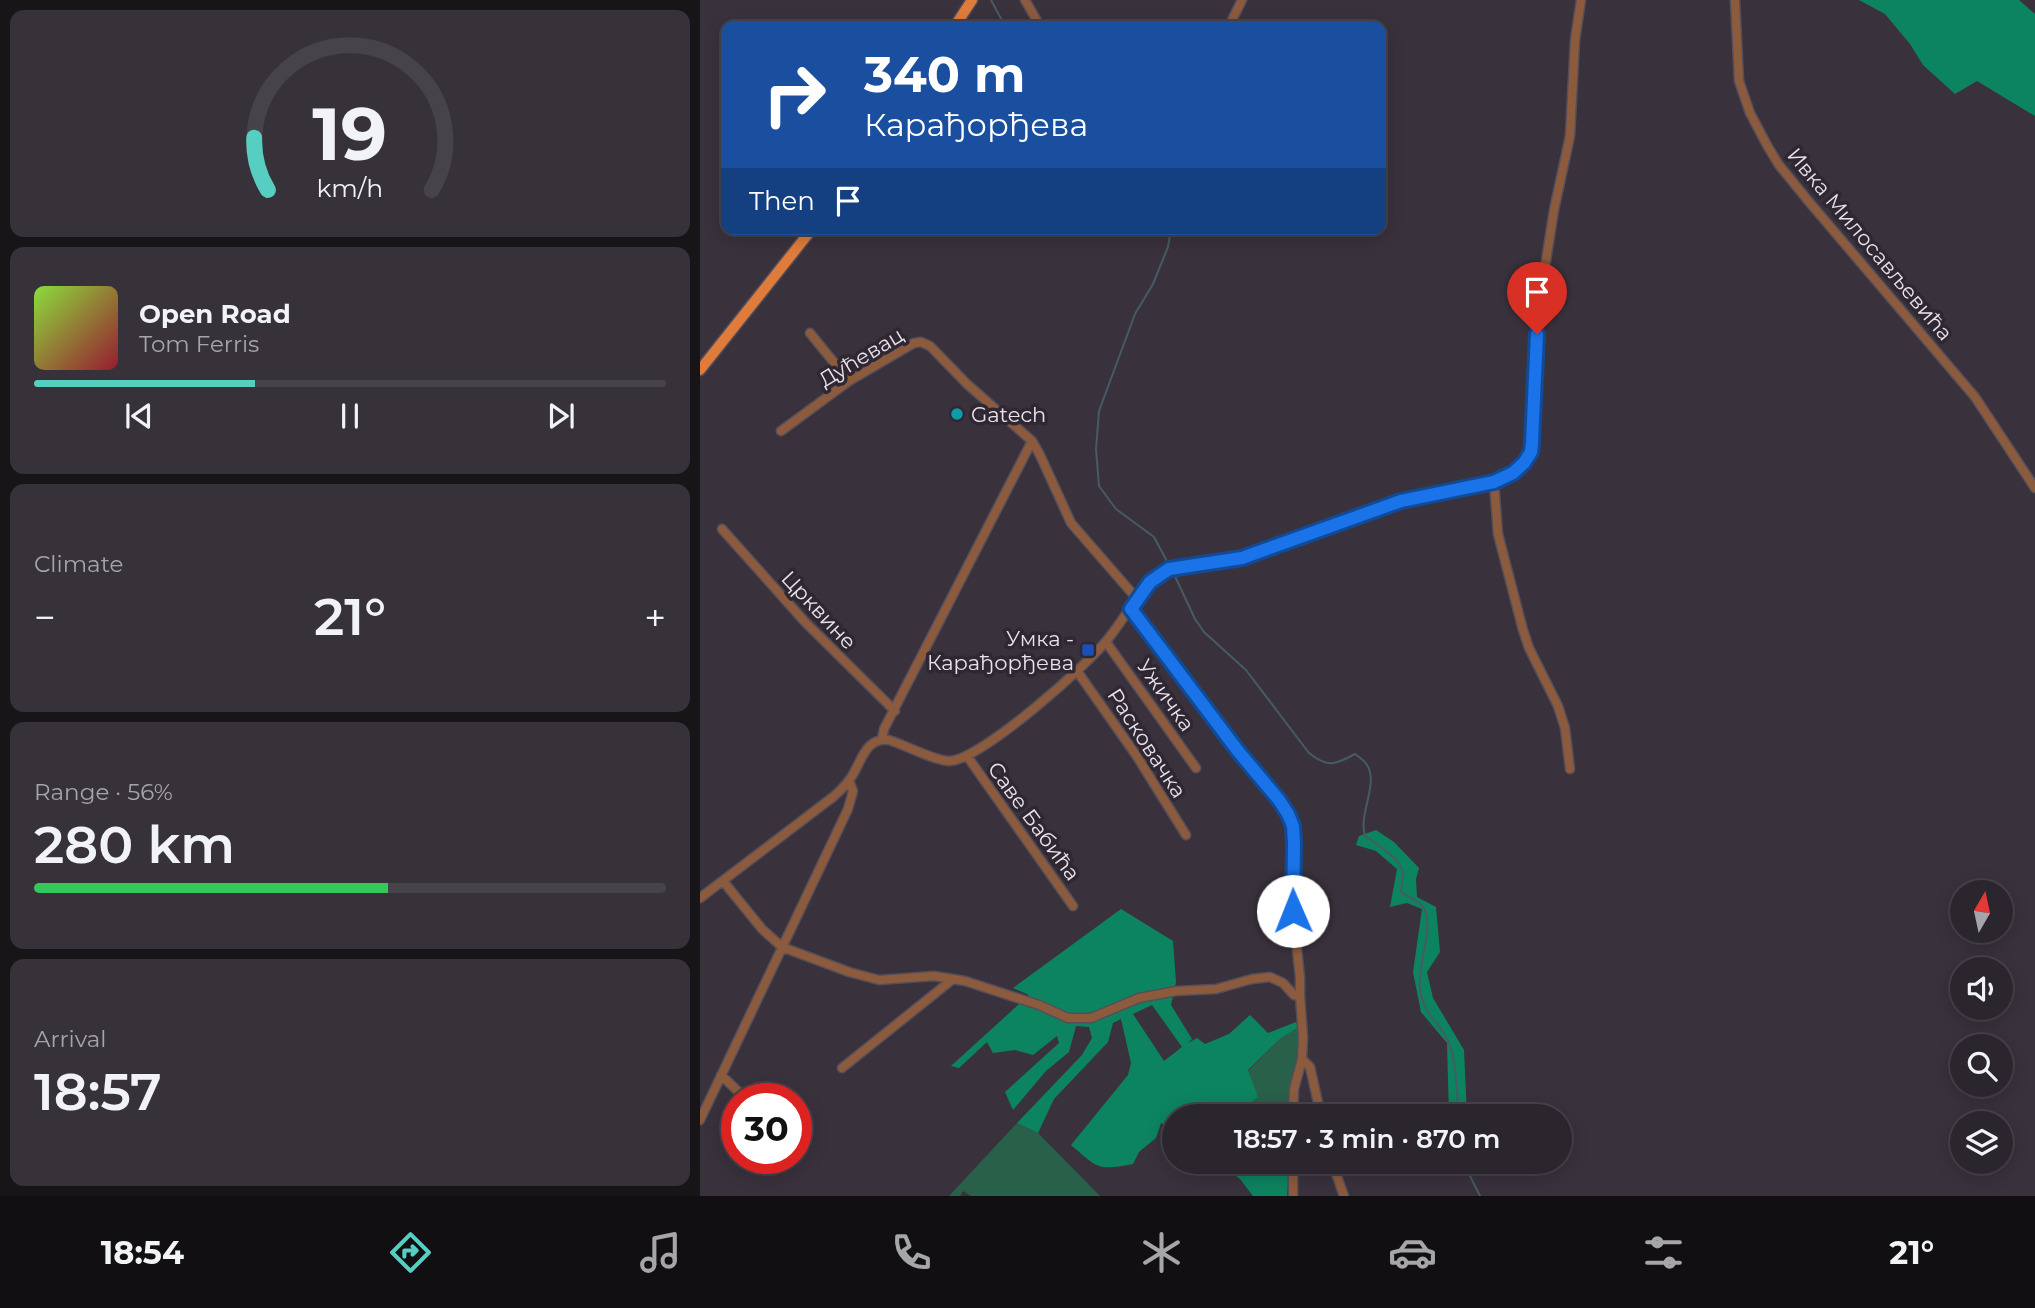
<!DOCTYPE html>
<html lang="en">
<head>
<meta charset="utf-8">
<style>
  :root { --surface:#2b262e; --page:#37323a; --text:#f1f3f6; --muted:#a6a5aa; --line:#47434a; --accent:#57cec2 }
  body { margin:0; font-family:Montserrat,sans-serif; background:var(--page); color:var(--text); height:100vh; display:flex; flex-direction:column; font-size:26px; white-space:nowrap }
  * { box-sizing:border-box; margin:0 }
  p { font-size:23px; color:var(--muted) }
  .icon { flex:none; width:38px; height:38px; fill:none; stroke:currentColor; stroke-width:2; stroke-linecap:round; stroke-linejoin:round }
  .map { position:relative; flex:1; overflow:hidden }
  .sheet { display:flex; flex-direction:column; gap:10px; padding:10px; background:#181519; width:700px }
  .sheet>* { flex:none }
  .hud { position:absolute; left:21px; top:21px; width:665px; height:214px; border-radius:14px; box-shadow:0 4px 18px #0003,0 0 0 2px var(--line); background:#1a4fa0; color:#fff; overflow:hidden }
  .needle { width:46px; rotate:9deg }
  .tools { position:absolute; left:1250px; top:880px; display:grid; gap:14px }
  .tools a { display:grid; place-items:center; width:63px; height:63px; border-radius:50%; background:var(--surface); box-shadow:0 4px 18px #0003,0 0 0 2px var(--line); font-size:35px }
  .speed { position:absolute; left:21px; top:1083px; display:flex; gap:14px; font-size:35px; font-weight:700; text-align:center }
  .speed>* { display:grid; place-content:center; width:91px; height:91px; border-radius:50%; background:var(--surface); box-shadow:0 4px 18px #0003,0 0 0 2px var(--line); line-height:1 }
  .speed .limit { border:10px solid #d22; background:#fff; color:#111 }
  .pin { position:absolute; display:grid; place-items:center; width:60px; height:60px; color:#fff; margin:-72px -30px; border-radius:50% 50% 50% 0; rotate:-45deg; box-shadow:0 0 7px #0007 }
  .pin .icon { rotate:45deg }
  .me { position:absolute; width:77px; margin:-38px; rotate:359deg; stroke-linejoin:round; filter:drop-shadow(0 0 5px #0008) }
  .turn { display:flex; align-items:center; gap:24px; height:147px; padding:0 28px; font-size:32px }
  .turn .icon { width:91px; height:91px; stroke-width:2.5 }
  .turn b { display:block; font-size:49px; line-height:60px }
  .then { display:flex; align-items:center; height:66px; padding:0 28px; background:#0003; gap:14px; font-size:26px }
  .big { font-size:52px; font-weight:600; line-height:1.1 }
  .sheet .tile { flex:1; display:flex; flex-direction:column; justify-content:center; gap:10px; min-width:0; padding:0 24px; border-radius:14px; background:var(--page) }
  .sheet .dial { align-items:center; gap:0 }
  .dial svg { height:182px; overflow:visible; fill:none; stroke:var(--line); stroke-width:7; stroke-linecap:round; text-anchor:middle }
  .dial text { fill:var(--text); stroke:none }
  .song { display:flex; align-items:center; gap:21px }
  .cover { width:84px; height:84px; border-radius:10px; background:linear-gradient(135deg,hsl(90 70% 55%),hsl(350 70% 35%)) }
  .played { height:7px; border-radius:4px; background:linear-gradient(90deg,var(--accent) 35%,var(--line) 35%) }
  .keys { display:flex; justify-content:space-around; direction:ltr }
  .heat { display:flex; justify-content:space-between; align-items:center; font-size:38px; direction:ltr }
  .charge { height:10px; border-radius:5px; background:linear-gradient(90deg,#34c759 56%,var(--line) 0) }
  .trip { position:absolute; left:462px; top:1104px; width:410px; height:70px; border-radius:35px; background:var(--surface); box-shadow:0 4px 18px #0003,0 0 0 2px var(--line); font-weight:600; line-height:70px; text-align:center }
  .tabs { display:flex; height:112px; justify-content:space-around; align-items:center; background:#110f12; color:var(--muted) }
  .tabs .icon { width:49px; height:49px }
  .tabs .on { color:var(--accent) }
  .tabs b { font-size:32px; color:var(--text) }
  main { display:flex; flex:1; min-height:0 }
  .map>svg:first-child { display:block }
</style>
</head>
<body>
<main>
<section class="sheet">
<div class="tile dial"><svg viewBox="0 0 100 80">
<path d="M14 69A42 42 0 1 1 86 69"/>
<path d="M14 69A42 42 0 0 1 8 46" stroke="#57cec2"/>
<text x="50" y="56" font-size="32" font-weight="700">19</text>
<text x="50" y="72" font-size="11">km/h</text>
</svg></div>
<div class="tile">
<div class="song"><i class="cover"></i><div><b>Open Road</b><p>Tom Ferris</p></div></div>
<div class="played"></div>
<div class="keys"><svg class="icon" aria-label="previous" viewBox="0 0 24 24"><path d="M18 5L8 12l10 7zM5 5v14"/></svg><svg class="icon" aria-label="pause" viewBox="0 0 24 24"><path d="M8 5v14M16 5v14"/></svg><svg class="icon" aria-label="next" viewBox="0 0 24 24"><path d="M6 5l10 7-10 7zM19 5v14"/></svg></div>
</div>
<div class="tile"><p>Climate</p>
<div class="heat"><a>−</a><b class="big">21°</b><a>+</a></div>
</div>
<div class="tile"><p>Range · 56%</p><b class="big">280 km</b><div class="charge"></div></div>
<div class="tile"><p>Arrival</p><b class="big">18:57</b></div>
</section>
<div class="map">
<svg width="1335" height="1196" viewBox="0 0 1335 1196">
  <rect width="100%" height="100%" fill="#39323d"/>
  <!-- green -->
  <path fill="#29604a" d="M599 1027V1045L590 1116H532L557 1097 548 1071 581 1038Z
    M317 1123 338 1133 400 1196H271L263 1191 260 1196H249Z"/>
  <!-- forest -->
  <path fill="#0d8460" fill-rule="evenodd" d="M1159 0H1319L1335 14V116L1277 81 1255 94 1223 65 1210 44 1185 14Z
    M676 830 694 842 719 868 716 879 717 897 736 907 740 952 727 972 733 998 764 1050 767 1116H749L747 1043 721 1012 713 972 722 909 707 903 690 907 697 869 676 851 656 845 659 836Z
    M421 909 473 941 476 982 471 1005 492 1039 488 1043 497 1038 505 1044 529 1034 550 1015 568 1033 596 1022 599 1027 581 1038 548 1070 558 1097 532 1116H474V1131L461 1123 456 1138 439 1152 433 1164C397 1171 398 1168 371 1145L428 1075 431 1063 421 1019 413 1023 408 1042 354 1099 338 1133 317 1123 382 1055 392 1038 389 1027 376 1026 369 1052 346 1071 313 1110 305 1092 359 1043 357 1036 333 1055 315 1050 293 1053 287 1042 259 1068 251 1066 329 995 313 988ZM452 1005 482 1047 464 1061 433 1014Z
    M519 1162H589L587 1196H553L540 1179Z"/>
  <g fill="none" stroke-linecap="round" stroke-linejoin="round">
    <!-- stream -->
    <path stroke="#465b64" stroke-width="2" d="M291 0 305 26
      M469 565 454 537 416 509 399 486 396 449 399 411 435 314 453 284 468 247 471 229
      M472 570 495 619 504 632 546 670 609 753C628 768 635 765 655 754 659 757 665 761 667 765 679 784 658 814 665 836 676 843 702 860 703 874 703 880 701 886 701 892 710 898 723 902 726 913 732 935 717 965 720 989 724 1016 738 1020 748 1041 756 1057 758 1098 758 1116
      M763 1162 780 1196"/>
    <!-- minor casing -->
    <g stroke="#554e59" stroke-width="11">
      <path id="minor" d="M325 0 340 26
        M1035 0 1039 81 1050 113 1068 147 1079 165 1110 203 1275 397 1335 488
        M529 26 542 0
        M110 333 149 381
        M81 431 149 381 214 343 221 342 230 346 267 384 332 441 340 455 371 523 438 600
        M794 482 798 534 823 630 829 648 858 706 865 728 870 769
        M22 529 105 622 195 711
        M431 609 538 751 579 800 588 814 593 826 594 843 593 911 600 978V996L603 1037 602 1059 594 1089 593 1116
        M406 642 496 768
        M377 671 436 755 486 835
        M182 739 184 729 332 441
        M267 756 373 906
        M23 881 62 929 82 947 149 972 179 980 234 976 265 981 339 1005 368 1018H391L439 998 476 991 516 989 552 979 570 977 583 983 594 995 600 996
        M0 898 133 797C140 791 147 784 152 776 162 760 166 737 189 740 205 745 235 761 249 761 280 761 392 662 411 635 427 615 446 577 471 568 493 560 524 563 549 555 602 540 651 513 705 500 732 494 791 488 812 473 827 463 831 450 834 433L839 305 854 210 870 136 875 40 881 0
        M602 1059 610 1067 621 1116
        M142 1068 253 979
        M21 1075 46 1099
        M0 1120 148 809 153 791 149 781
        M593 1162V1196
        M632 1162 644 1196"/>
    </g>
    <!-- major casing -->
    <g stroke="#554e59" stroke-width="13">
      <path id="major" d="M255 26 272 0
        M0 370 112 229"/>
    </g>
    <!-- minor -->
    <use href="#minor" stroke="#8c5b3e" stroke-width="8"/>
    <!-- major -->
    <use href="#major" stroke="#e07c3b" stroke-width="10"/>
  </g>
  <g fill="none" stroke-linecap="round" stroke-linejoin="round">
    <!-- route casing -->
    <g stroke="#114b97" stroke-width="18">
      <path id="route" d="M593 911 594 843 593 826 588 814 579 800 538 751 431 609 450 582 469 569 542 558 701 501 794 482 813 473 824 463 831 452 832 443 837 334"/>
    </g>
    <!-- route -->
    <use href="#route" stroke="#1a73e8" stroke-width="12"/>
  </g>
  <!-- markers -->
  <circle fill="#0f9aa8" stroke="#2f2833" stroke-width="2.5" cx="257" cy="414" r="7"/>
  <rect fill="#1a4fb4" stroke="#2f2833" stroke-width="2.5" x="381" y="643" width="14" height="14" rx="3.5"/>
  <g text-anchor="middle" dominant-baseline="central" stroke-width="7" stroke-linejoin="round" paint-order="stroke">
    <!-- street labels -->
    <g font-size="21" fill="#e8e3ea" stroke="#2f2833">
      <text transform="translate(1170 244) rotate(50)">Ивка Милосављевића</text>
      <text transform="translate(161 357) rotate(-31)">Дућевац</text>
      <text transform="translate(119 610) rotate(47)">Црквине</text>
      <text transform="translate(466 695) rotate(55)">Ужичка</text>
      <text transform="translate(447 743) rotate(57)">Расковачка</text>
      <text transform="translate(334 821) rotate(54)">Саве Бабића</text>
    </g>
    <!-- poi labels -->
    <g font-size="21" fill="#e8e3ea" stroke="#2f2833" text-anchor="start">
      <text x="271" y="414">Gatech</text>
      <text x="374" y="638" text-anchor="end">Умка -<tspan x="374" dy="24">Карађорђева</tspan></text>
    </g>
  </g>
</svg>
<div class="tools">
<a><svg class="needle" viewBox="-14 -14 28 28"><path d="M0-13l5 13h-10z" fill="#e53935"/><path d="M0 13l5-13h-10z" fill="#a6a5aa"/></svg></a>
<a><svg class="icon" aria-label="sound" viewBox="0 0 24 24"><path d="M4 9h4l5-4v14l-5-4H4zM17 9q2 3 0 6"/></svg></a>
<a><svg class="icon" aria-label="search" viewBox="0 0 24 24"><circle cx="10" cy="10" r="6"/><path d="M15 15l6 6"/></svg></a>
<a><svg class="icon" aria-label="layers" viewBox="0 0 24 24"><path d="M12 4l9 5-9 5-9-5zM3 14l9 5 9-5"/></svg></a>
</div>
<div class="speed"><div class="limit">30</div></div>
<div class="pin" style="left:837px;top:334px;background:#d93025"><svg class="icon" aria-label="arrive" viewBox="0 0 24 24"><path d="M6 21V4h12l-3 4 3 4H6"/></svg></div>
<svg class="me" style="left:593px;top:911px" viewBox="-20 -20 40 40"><circle r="19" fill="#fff"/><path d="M0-13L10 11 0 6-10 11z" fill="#1a73e8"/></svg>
<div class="trip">18:57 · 3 min · 870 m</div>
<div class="hud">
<div class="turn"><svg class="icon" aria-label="right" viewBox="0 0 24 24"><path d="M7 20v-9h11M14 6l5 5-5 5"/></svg><div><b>340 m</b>Карађорђева</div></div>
<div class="then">Then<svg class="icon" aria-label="arrive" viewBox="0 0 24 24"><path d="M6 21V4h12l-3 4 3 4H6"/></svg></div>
</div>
</div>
</main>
<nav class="tabs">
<b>18:54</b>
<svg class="icon on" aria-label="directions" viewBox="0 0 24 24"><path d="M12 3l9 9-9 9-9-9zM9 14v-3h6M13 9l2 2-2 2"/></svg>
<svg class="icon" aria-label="music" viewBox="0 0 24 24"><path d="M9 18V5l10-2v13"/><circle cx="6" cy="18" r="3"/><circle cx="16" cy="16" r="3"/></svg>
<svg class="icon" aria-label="phone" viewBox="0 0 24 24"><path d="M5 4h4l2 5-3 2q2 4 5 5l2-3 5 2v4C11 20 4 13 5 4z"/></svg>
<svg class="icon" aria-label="climate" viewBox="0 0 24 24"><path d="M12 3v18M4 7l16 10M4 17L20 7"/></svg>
<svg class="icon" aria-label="car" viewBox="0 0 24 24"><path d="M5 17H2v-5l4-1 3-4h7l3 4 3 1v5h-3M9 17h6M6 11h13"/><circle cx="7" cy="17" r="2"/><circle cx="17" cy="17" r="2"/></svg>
<svg class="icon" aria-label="filters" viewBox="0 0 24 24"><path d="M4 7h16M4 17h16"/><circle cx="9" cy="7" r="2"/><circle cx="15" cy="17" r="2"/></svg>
<b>21°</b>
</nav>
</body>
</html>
